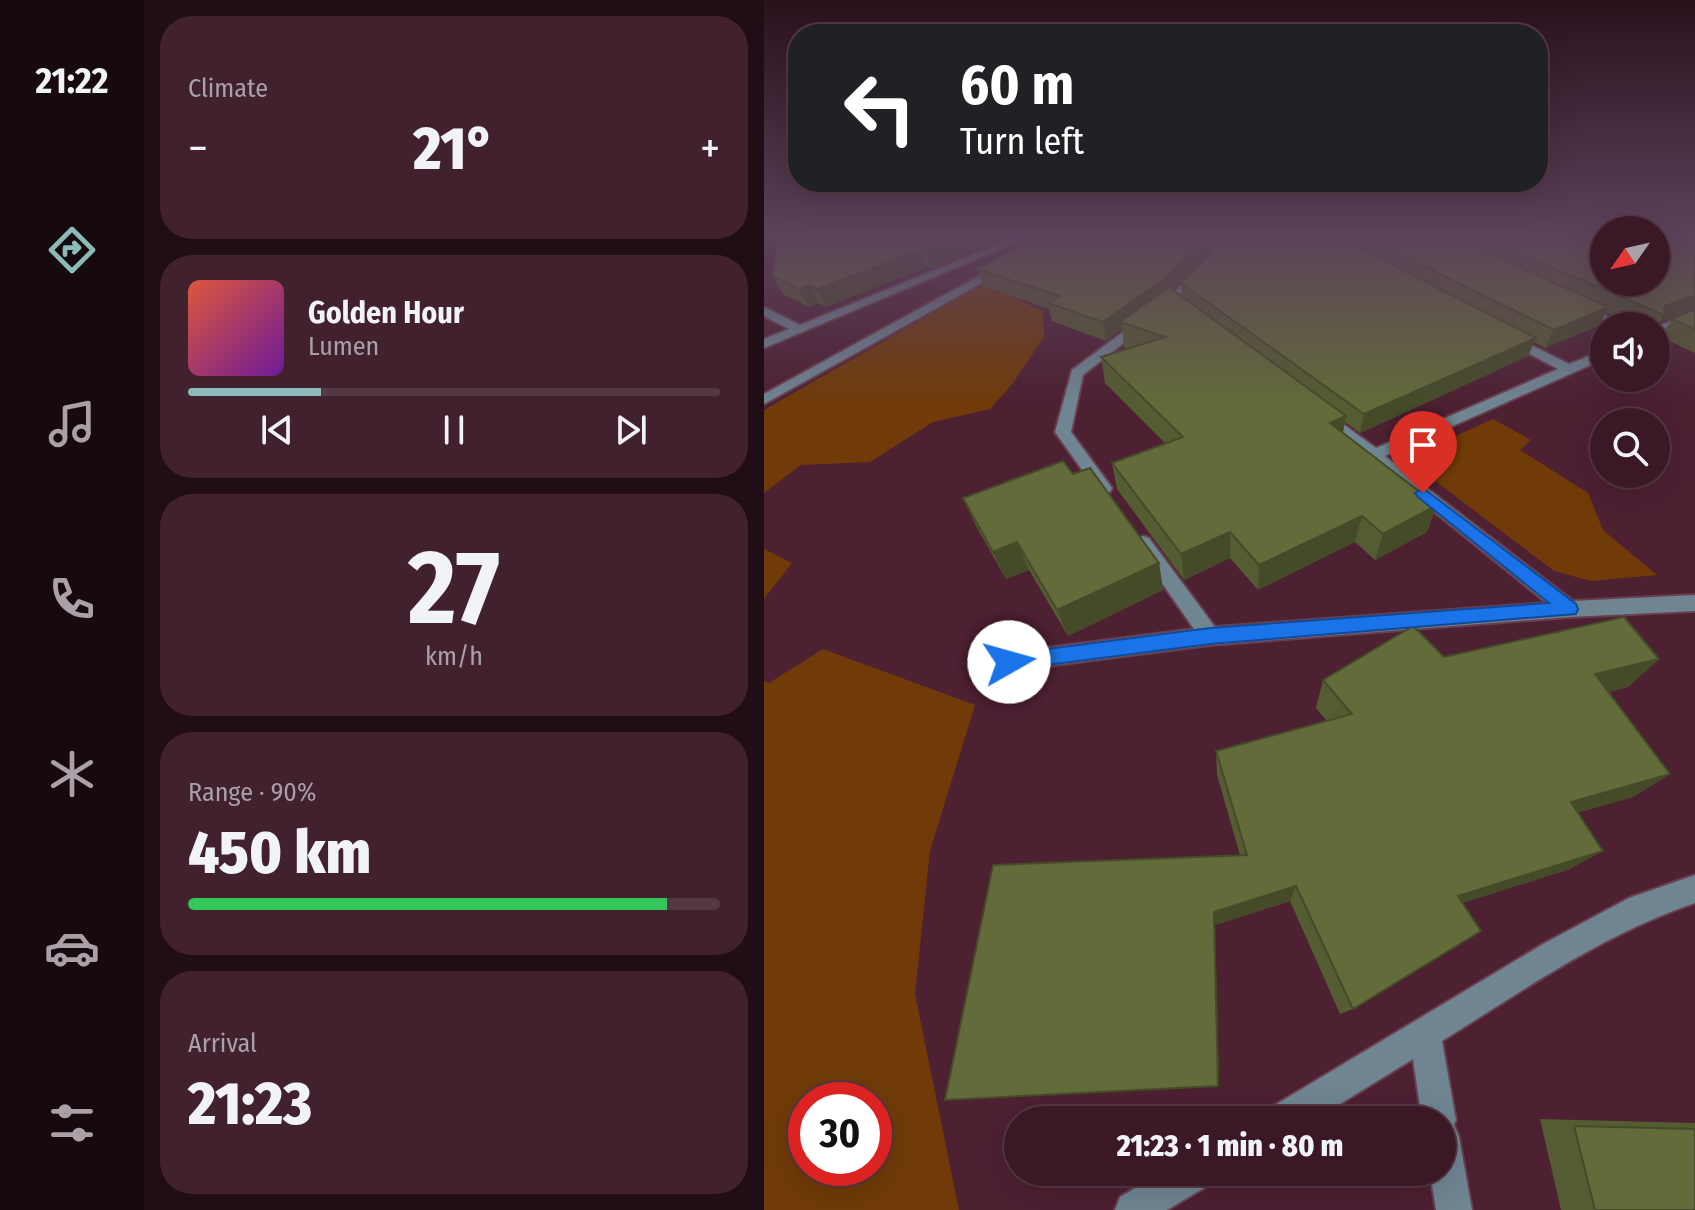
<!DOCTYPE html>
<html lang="en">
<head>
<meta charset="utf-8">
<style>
  :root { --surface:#3a1826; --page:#41212e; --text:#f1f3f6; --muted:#aba0a7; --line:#543743; --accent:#8bbbb9 }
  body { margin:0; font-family:"Fira Sans Condensed",sans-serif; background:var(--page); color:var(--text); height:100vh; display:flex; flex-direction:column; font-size:30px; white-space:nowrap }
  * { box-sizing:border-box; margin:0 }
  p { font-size:26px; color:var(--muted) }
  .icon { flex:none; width:44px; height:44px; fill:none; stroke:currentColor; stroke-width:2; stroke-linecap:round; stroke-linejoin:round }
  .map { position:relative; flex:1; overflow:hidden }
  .panel { display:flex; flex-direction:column; gap:16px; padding:16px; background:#200d15; width:620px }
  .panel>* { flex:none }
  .guide { position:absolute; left:24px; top:24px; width:760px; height:168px; border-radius:32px; box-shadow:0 8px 32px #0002,0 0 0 2px var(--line); background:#202124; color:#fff; overflow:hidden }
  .needle { width:52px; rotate:236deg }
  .buttons { position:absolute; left:826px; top:216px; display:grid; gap:16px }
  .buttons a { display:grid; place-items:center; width:80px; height:80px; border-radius:50%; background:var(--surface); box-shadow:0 8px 32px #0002,0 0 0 2px var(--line); font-size:40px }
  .speed { position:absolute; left:24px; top:1082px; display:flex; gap:16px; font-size:40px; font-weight:700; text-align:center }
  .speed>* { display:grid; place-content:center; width:104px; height:104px; border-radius:50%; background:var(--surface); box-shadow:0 8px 32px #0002,0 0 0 2px var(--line); line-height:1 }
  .speed .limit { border:12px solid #d22; background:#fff; color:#111 }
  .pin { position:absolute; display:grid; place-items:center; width:68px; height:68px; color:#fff; margin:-82px -34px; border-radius:50% 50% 50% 0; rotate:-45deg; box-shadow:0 0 8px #0007 }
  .pin .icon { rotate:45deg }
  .me { position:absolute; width:88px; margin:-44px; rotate:83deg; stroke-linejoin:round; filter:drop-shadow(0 0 6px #0008) }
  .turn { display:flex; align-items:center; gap:28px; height:168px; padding:0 40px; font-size:36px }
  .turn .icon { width:104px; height:104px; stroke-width:2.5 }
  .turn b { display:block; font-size:56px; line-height:68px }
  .big { font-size:60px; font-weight:800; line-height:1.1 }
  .panel .widget { flex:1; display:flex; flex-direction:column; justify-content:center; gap:12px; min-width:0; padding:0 28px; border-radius:32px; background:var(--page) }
  .panel .dial { align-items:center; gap:0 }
  .dial b { font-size:104px; line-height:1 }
  .song { display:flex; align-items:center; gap:24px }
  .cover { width:96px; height:96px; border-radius:12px; background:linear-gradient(135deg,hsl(10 70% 55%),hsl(280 70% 35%)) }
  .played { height:8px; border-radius:4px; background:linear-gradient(90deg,var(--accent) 25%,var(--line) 25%) }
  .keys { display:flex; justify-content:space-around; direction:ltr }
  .heat { display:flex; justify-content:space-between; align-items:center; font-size:44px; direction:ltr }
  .charge { height:12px; border-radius:6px; background:linear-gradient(90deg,#34c759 90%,var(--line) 0) }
  .trip { position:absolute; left:240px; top:1106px; width:452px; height:80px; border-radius:40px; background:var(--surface); box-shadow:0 8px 32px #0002,0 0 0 2px var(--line); font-weight:800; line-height:80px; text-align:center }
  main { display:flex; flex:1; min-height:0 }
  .dock { display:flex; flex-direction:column; width:144px; justify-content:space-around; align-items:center; background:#170a0f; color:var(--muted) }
  .dock .icon { width:56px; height:56px }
  .dock .on { color:var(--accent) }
  .dock b { font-size:36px; color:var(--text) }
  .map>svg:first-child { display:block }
</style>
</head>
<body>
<main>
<nav class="dock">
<b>21:22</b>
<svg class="icon on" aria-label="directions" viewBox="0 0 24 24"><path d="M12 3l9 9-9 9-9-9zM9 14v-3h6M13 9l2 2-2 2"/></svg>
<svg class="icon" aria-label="music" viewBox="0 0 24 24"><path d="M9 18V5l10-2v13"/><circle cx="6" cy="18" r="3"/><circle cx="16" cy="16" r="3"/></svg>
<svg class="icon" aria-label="phone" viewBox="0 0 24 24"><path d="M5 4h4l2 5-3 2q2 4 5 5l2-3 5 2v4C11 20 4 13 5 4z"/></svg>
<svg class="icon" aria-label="climate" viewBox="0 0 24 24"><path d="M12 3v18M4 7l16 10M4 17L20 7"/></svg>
<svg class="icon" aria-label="car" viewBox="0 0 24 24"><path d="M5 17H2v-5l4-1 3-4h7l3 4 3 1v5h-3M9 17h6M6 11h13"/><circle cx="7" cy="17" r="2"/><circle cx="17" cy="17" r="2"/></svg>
<svg class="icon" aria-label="filters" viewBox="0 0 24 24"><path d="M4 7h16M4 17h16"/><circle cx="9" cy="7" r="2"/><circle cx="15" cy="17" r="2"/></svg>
</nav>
<section class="panel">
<div class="widget"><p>Climate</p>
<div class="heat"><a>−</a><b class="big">21°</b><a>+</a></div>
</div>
<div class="widget">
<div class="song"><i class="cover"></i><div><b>Golden Hour</b><p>Lumen</p></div></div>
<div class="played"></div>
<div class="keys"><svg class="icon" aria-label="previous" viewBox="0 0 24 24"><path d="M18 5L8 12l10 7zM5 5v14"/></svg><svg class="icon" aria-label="pause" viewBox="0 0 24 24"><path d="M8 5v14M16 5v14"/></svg><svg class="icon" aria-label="next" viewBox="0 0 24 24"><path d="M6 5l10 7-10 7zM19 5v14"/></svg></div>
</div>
<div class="widget dial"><b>27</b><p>km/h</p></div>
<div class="widget"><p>Range · 90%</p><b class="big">450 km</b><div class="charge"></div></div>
<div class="widget"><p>Arrival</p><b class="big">21:23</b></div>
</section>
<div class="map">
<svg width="931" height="1210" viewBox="0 0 931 1210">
  <rect width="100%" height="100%" fill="#4d2032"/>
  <!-- green -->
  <path fill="#703b08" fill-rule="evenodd" d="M233 276 270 288 253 299 279 311 280 337 249 383 226 409 169 422 106 462 37 465 0 493V410Z
    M729 419 767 440 756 450 824 493 839 530 893 575 827 581 790 571 654 468 656 452Z
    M0 549 28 563 0 599Z
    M59 649 211 705 166 851 151 994 195 1210H0V681L5 683ZM42 1100H110V1168H42Z"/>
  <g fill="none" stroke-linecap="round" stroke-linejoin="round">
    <!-- minor casing -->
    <g stroke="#693f4f" stroke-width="4">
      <path id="minor" d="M254 236H268L0 348V339L25 329 0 316V307L36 325Z
        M277 236H288L265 257 0 404V394L257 253Z
        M467 236H478L411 303 319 375 307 432 348 488 346 492H334L291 432 308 370 403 299Z
        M813 303 859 323 861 326H845L809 310V304Z
        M931 311V319L892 336V327Z
        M745 334 805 364 840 350V359L621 456 809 601 931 595V611L805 617 446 645 245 671 237 668 234 662 237 656 245 653 430 629 370 543 379 536 385 538 451 627 783 603 552 416 554 413H564L612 448 794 369 741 341V335Z
        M931 875V903C839 934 760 990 678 1041L692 1120 690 1125 695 1137 708 1210H672L666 1172H678V1120H658L649 1059 550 1120H501L506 1108 779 944 865 898Z
        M398 1172H450L445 1185 403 1210H351L356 1197Z"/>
    </g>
    <!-- minor -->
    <use href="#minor" fill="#6f8592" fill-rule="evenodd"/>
  </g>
  <!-- wall -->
  <path fill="#545c31" d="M15 236H246L167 268 163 267 62 307 55 303 45 307 19 294 9 276Z
    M269 236H463L409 289 418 296 417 283 466 236H931V353L897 337 908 319 929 310 896 322 892 329V326H872L842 312 836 325 781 348 770 342 764 356 596 433 581 422 579 432 673 505 663 532 611 560 591 542 494 590 466 558 420 580 353 489 348 463 401 443 341 383 337 357 364 349 360 347 358 329 342 341 288 321 285 309 219 286 213 269 263 242Z
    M309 474 395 563 399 590 304 636 265 570 242 579 212 526 199 498Z
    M680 657 895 659 864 687 845 692 906 774 869 797 814 812 806 869 698 903 589 1009 576 1014 526 901 451 925 455 1082 454 1086 229 865 476 855 453 775 452 751 563 721 552 708 559 680Z
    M776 1119 931 1123V1210H797Z"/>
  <!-- shaded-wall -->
  <path fill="#454b28" d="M200 236H246L167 268 161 251Z
    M445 236H463L401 297 356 322 358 329 342 341 339 322Z
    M156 250 163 267 62 307 53 289Z
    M45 285 55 303 45 307 35 289Z
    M931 295V309L896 322 900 315 901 306Z
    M845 307 836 325 781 348 790 330Z
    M772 338 764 356 596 433 600 414Z
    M582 416 577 442 566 423Z
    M673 505 663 532 611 560 619 534Z
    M598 516 591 542 494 590 495 565Z
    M466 532V558L420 580 417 554Z
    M253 542 265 570 242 579 229 552Z
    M395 563 399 590 304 636 293 610Z
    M895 659 864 687 804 701 831 674Z
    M906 774 869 797 778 823 807 802Z
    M839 851 806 869 673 911 694 896Z
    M532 886 526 901 451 925 455 1082 454 1086 450 912Z"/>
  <!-- building -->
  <path fill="#626b39" stroke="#454b28" stroke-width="2" d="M15 236H200L161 251 156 250 53 289 45 285 35 289 9 276Z
    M270 236H445L400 279 339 322 284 303 296 296 213 269 263 242Z
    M466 236H572L772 338 600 414 417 283Z
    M599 236H685L845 307 790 330Z
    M714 236H840V282H892V236H898L899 241 931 252V295L901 306 900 315Z
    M405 287 582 416 566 423 673 505 619 534 598 516 495 565 466 532 417 554 348 463 419 437 337 357 401 337 356 322Z
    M931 309V329L908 319Z
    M299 461 309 474 326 468 395 563 293 610 253 542 229 552 199 498Z
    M860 617 895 659 831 674 906 774 807 802 839 851 694 896 717 931 589 1009 532 886 450 912 454 1086 181 1100 229 865 483 855 452 751 588 714 559 680 649 626 680 657Z
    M810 1126 931 1129V1210H831Z"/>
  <!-- sky -->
  <linearGradient id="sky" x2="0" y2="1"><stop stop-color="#2a121c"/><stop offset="0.58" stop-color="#5c425a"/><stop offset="1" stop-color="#5c425a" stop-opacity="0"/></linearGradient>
  <rect width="931" height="405" fill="url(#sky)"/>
  <!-- route -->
  <path fill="#1a73e8" stroke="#114b97" stroke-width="2" d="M659 488 812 604 814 609 812 614 446 644 245 670 238 668 236 662 238 656 245 654 446 628 785 603 654 497 651 493Z"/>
</svg>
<div class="buttons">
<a><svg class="needle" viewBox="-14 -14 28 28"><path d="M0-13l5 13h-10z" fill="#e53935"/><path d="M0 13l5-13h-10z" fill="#aba0a7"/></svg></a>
<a><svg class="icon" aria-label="sound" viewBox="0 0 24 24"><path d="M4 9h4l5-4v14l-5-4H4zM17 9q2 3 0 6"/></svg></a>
<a><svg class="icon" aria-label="search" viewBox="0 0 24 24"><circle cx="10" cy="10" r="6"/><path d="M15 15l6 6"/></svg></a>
</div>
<div class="speed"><div class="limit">30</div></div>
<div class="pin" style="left:659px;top:493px;background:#d93025"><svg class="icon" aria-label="arrive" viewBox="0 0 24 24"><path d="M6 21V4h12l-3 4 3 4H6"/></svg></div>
<svg class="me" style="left:245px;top:662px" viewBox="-20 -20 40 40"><circle r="19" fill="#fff"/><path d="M0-13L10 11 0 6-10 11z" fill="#1a73e8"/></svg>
<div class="trip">21:23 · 1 min · 80 m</div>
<div class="guide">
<div class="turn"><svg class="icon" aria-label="left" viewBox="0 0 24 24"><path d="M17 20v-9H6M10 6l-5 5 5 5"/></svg><div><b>60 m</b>Turn left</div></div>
</div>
</div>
</main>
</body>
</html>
